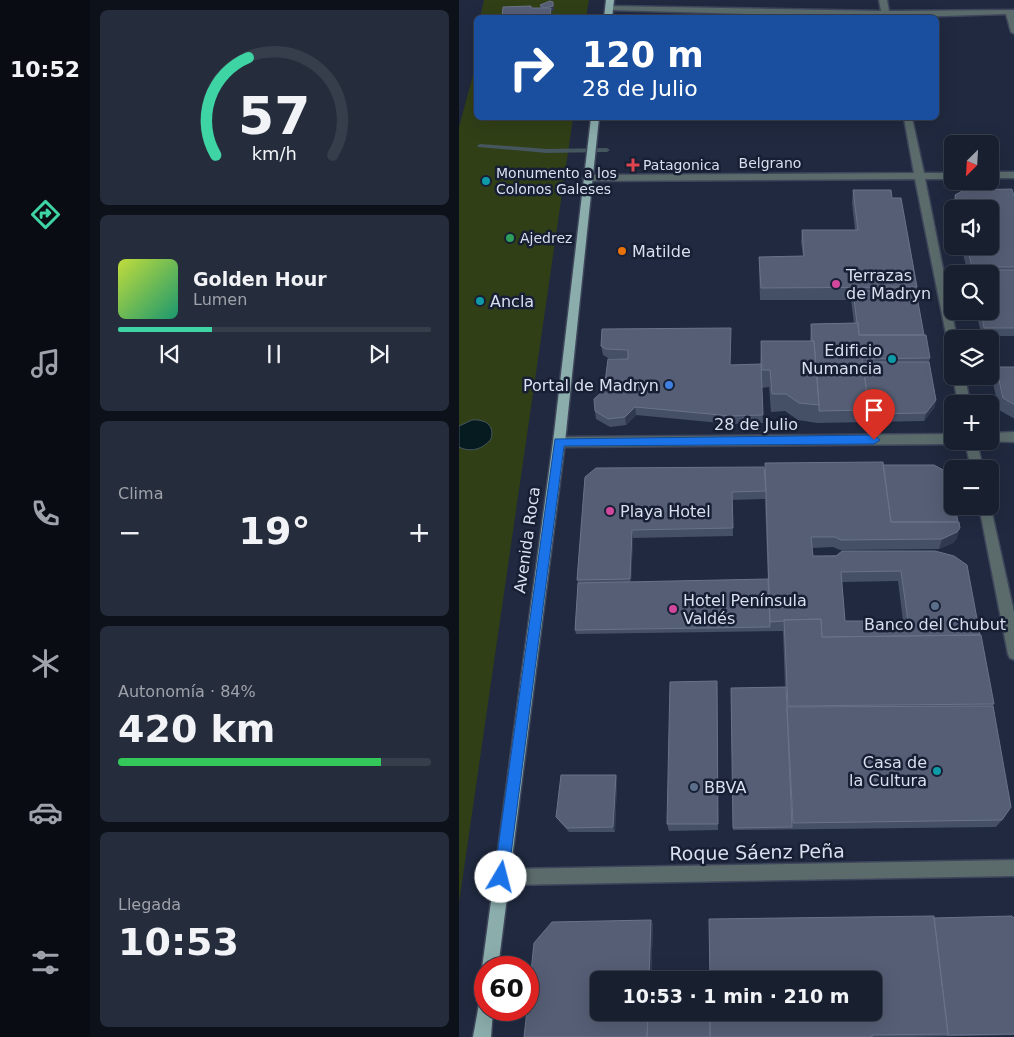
<!DOCTYPE html>
<html lang="es">
<head>
<meta charset="utf-8">
<style>
  :root { --surface:#181f2f; --page:#252c3b; --text:#f1f3f6; --muted:#9fa2aa; --line:#363d4b; --accent:#3ed4a3 }
  body { margin:0; font-family:"DejaVu Sans",sans-serif; background:var(--page); color:var(--text); height:100vh; display:flex; flex-direction:column; font-size:19px; white-space:nowrap }
  * { box-sizing:border-box; margin:0 }
  p { font-size:16px; color:var(--muted) }
  .icon { flex:none; width:28px; height:28px; fill:none; stroke:currentColor; stroke-width:2; stroke-linecap:round; stroke-linejoin:round }
  .map { position:relative; flex:1; overflow:hidden }
  .details { display:flex; flex-direction:column; gap:10px; padding:10px; background:#0d111a; width:369px }
  .details>* { flex:none }
  .hud { position:absolute; left:15px; top:15px; width:465px; height:105px; border-radius:8px; box-shadow:0 5px 20px #0002,0 0 0 1px var(--line); background:#1a4fa0; color:#fff; overflow:hidden }
  .needle { width:32px; rotate:204deg }
  .fabs { position:absolute; left:485px; top:135px; display:grid; gap:10px }
  .fabs a { display:grid; place-items:center; width:55px; height:55px; border-radius:8px; background:var(--surface); box-shadow:0 5px 20px #0002,0 0 0 1px var(--line); font-size:25px }
  .speed { position:absolute; left:15px; top:956px; display:flex; gap:10px; font-size:25px; font-weight:700; text-align:center }
  .speed>* { display:grid; place-content:center; width:65px; height:65px; border-radius:50%; background:var(--surface); box-shadow:0 5px 20px #0002,0 0 0 1px var(--line); line-height:1 }
  .speed .limit { border:8px solid #d22; background:#fff; color:#111 }
  .pin { position:absolute; display:grid; place-items:center; width:42px; height:42px; color:#fff; margin:-51px -21px; border-radius:50% 50% 50% 0; rotate:-45deg; box-shadow:0 0 5px #0007 }
  .pin .icon { rotate:45deg }
  .me { position:absolute; width:55px; margin:-28px; rotate:8deg; stroke-linejoin:round; filter:drop-shadow(0 0 4px #0008) }
  .turn { display:flex; align-items:center; gap:18px; height:105px; padding:0 25px; font-size:22px }
  .turn .icon { width:65px; height:65px; stroke-width:2.5 }
  .turn b { display:block; font-size:35px; line-height:42px }
  .big { font-size:38px; font-weight:700; line-height:1.1 }
  .details .tile { flex:1; display:flex; flex-direction:column; justify-content:center; gap:8px; min-width:0; padding:0 18px; border-radius:8px; background:var(--page) }
  .details .dial { align-items:center; gap:0 }
  .dial svg { height:130px; overflow:visible; fill:none; stroke:var(--line); stroke-width:7; stroke-linecap:round; text-anchor:middle }
  .dial text { fill:var(--text); stroke:none }
  .song { display:flex; align-items:center; gap:15px }
  .cover { width:60px; height:60px; border-radius:8px; background:linear-gradient(135deg,hsl(70 70% 55%),hsl(160 70% 35%)) }
  .played { height:5px; border-radius:2px; background:linear-gradient(90deg,var(--accent) 30%,var(--line) 30%) }
  .keys { display:flex; justify-content:space-around; direction:ltr }
  .heat { display:flex; justify-content:space-between; align-items:center; font-size:28px; direction:ltr }
  .charge { height:8px; border-radius:4px; background:linear-gradient(90deg,#34c759 84%,var(--line) 0) }
  .trip { position:absolute; left:131px; top:971px; width:292px; height:50px; border-radius:8px; background:var(--surface); box-shadow:0 5px 20px #0002,0 0 0 1px var(--line); font-weight:700; line-height:50px; text-align:center }
  main { display:flex; flex:1; min-height:0 }
  .tab-bar { display:flex; flex-direction:column; width:90px; justify-content:space-around; align-items:center; background:#0a0c13; color:var(--muted) }
  .tab-bar .icon { width:35px; height:35px }
  .tab-bar .current { color:var(--accent) }
  .tab-bar b { font-size:22px; color:var(--text) }
  .map>svg:first-child { display:block }
</style>
</head>
<body>
<main>
<nav class="tab-bar">
<b>10:52</b>
<svg class="icon current" aria-label="directions" viewBox="0 0 24 24"><path d="M12 3l9 9-9 9-9-9zM9 14v-3h6M13 9l2 2-2 2"/></svg>
<svg class="icon" aria-label="music" viewBox="0 0 24 24"><path d="M9 18V5l10-2v13"/><circle cx="6" cy="18" r="3"/><circle cx="16" cy="16" r="3"/></svg>
<svg class="icon" aria-label="phone" viewBox="0 0 24 24"><path d="M5 4h4l2 5-3 2q2 4 5 5l2-3 5 2v4C11 20 4 13 5 4z"/></svg>
<svg class="icon" aria-label="climate" viewBox="0 0 24 24"><path d="M12 3v18M4 7l16 10M4 17L20 7"/></svg>
<svg class="icon" aria-label="car" viewBox="0 0 24 24"><path d="M5 17H2v-5l4-1 3-4h7l3 4 3 1v5h-3M9 17h6M6 11h13"/><circle cx="7" cy="17" r="2"/><circle cx="17" cy="17" r="2"/></svg>
<svg class="icon" aria-label="filters" viewBox="0 0 24 24"><path d="M4 7h16M4 17h16"/><circle cx="9" cy="7" r="2"/><circle cx="15" cy="17" r="2"/></svg>
</nav>
<section class="details">
<div class="tile dial"><svg viewBox="0 0 100 80">
<path d="M14 69A42 42 0 1 1 86 69"/>
<path d="M14 69A42 42 0 0 1 34 9" stroke="#3ed4a3"/>
<text x="50" y="56" font-size="32" font-weight="700">57</text>
<text x="50" y="72" font-size="11">km/h</text>
</svg></div>
<div class="tile">
<div class="song"><i class="cover"></i><div><b>Golden Hour</b><p>Lumen</p></div></div>
<div class="played"></div>
<div class="keys"><svg class="icon" aria-label="previous" viewBox="0 0 24 24"><path d="M18 5L8 12l10 7zM5 5v14"/></svg><svg class="icon" aria-label="pause" viewBox="0 0 24 24"><path d="M8 5v14M16 5v14"/></svg><svg class="icon" aria-label="next" viewBox="0 0 24 24"><path d="M6 5l10 7-10 7zM19 5v14"/></svg></div>
</div>
<div class="tile"><p>Clima</p>
<div class="heat"><a>−</a><b class="big">19°</b><a>+</a></div>
</div>
<div class="tile"><p>Autonomía · 84%</p><b class="big">420 km</b><div class="charge"></div></div>
<div class="tile"><p>Llegada</p><b class="big">10:53</b></div>
</section>
<div class="map">
<svg width="556" height="1037" viewBox="0 0 556 1037">
  <rect width="100%" height="100%" fill="#20293f"/>
  <!-- green -->
  <path fill="#313f17" d="M25 0H130L127 17 21 18Z
    M17 64 18 118H114L0 903V127Z"/>
  <!-- water -->
  <path fill="#061b20" stroke="#45565e" d="M13 420C26 419 36 425 32 439 24 449 12 453 0 447V426Z"/>
  <g fill="none" stroke-linecap="round" stroke-linejoin="round">
    <!-- stream -->
    <path fill="#45565e" fill-rule="evenodd" d="M21 144 88 149 148 148 151 150 148 152 88 153 19 147 18 146Z"/>
    <!-- minor casing -->
    <g stroke="#3e465b" stroke-width="3">
      <path id="minor" d="M420 0H428L430 11 556 10V34L552 32 547 14 423 18 151 10 147 8 151 6 422 11Z
        M445 118H453L465 173H494V179H466L498 339H494V348L489 344 456 179 129 181 124 178 129 175 455 173Z
        M531 172H556V178H531Z
        M494 376H506L511 404H499Z
        M556 432V442L527 441H531V433Z
        M494 434V441H499L494 444 100 447 94 442 100 437Z
        M506 441H518L524 469H512Z
        M531 504 556 617V660L551 658 549 654 520 506H531Z
        M556 860V876L42 885 36 883 34 877 36 871 42 869Z"/>
    </g>
    <!-- major casing -->
    <g stroke="#3e465b" stroke-width="3">
      <path id="major" d="M147 0H155L153 18H145Z
        M132 118H140L106 442 39 968H26V974L23 968 94 442Z
        M26 1002V1010H34L32 1037H14L20 1004Z"/>
    </g>
    <!-- minor -->
    <use href="#minor" fill="#5b6b6b" fill-rule="evenodd"/>
    <!-- major -->
    <use href="#major" fill="#8badac" fill-rule="evenodd"/>
  </g>
  <!-- wall -->
  <path fill="#454f66" fill-rule="evenodd" d="M94 2 95 10 92 11 93 18H43V17L72 6 73 8H81V5Z
    M394 190 433 198 458 287 457 291 465 335 471 358 470 362 477 400 475 408 465 421 358 423 339 420 326 411 312 412 310 387 303 388 304 423 272 424 177 415 167 425 151 427 137 419 136 411 145 390 169 359 149 358 144 355 142 346 271 365 301 364 302 341H351L352 324 395 323 392 300H301L300 269V257L344 256 342 242 343 230H396L393 203Z
    M496 195 556 199V336H523L518 317 520 311H531L536 308 535 300H531V274H509L502 246H531V209H494L493 207Z
    M537 367H556V419L540 410 533 379Z
    M424 465 498 538 494 543 480 549 381 550 374 547 353 548 354 556 476 551 521 635 535 704 534 706 543 820 537 827 274 830 272 688 326 687 324 631 117 634 116 630 119 583 118 580 126 477ZM306 499 309 584 172 582 174 538 274 536 273 500ZM439 581 444 621H386L383 582Z
    M258 681 259 830 210 831 208 824Z
    M157 775 158 780 156 832H110L100 821 97 817Z
    M475 918 556 919V1035L454 1037H65L192 920 194 925 192 980H140V1012Z"/>
  <!-- shaded-wall -->
  <path fill="#303950" d="M94 6 95 10 92 11 93 18H92L91 15 86 8Z
    M477 400 475 408 465 421 467 413Z
    M176 407 177 415 167 425 166 417Z
    M501 528 498 538 494 543 480 549 483 539Z
    M173 530 174 538 172 586 171 579Z
    M157 775 158 780 156 832 154 827Z
    M192 920 194 925 192 980H190Z"/>
  <!-- building -->
  <path fill="#555e75" stroke="#6a7288" fill-rule="evenodd" d="M91 1 94 2V6L85 8 81 5Z
    M72 6V8H92L91 15H81L80 17H43L44 7Z
    M553 189 556 199V267H513L508 246H531V209H499L496 195 505 190Z
    M394 190H432L433 198H442L458 287 302 288 300 257 345 256 343 230H399Z
    M512 270H556V328H525L522 311H531V308H541L537 291 531 292V274H513Z
    M394 291H457L465 335H400L399 323H398Z
    M399 323 400 335H467L471 358 403 359 410 410 360 411V405L355 341H353L352 324Z
    M272 328 271 365 302 364 304 415 272 416 176 407 166 417 149 419 136 411 135 399 145 390 149 359H169V350L147 349 142 346 143 329Z
    M302 341H355L360 405 340 403 327 394H313L311 370H303Z
    M404 362H470L477 400 467 413 410 414V410Z
    M537 367H556V405L544 398Z
    M424 462 432 522H500L501 528 498 532 483 539 382 540 376 537H352L354 556H377L383 551H476L495 556 508 565 521 635 363 637 362 619 325 620V621L311 622 306 463ZM442 571 449 621H386L382 572Z
    M424 465H475L490 473 494 494V506H496L499 522H432Z
    M305 467 307 491 273 492 274 528 173 530 171 579 118 580 126 477 137 468Z
    M309 579 311 627 116 630 119 583Z
    M362 619 363 637 522 635 535 704 329 706 325 620Z
    M258 681 259 824H208L211 682Z
    M327 687 333 827 274 828 272 688Z
    M534 706 552 807 543 820 334 823 328 707Z
    M102 775H157L154 827 108 828 97 817Z
    M475 916 489 1034 413 1035V1037H251V1012H415V980H251L250 919Z
    M553 916 556 919V1034L488 1035 489 1034 475 918Z
    M192 920 190 980H140V1012H189L188 1037H65L68 1010H69V1000L75 943 93 922Z
    M189 1012H251V1037H188Z"/>
  <!-- route -->
  <path fill="#1a73e8" stroke="#114b97" d="M415 435 421 440 415 444 105 446 49 877 47 882 42 884 37 882 35 877 96 439Z"/>
  <!-- markers -->
  <path fill="#e0444e" stroke="#171f35" stroke-width="2" d="M171.5 157.5h5v5h5v5h-5v5h-5v-5h-5v-5h5z"/>
  <g fill="#0f9aa8" stroke="#171f35" stroke-width="2">
    <circle cx="27" cy="181" r="5"/>
    <circle cx="21" cy="301" r="5"/>
    <circle cx="433" cy="359" r="5"/>
    <circle cx="478" cy="771" r="5"/>
  </g>
  <circle fill="#2e9e5b" stroke="#171f35" stroke-width="2" cx="51" cy="238" r="5"/>
  <circle fill="#e8710a" stroke="#171f35" stroke-width="2" cx="163" cy="251" r="5"/>
  <g fill="#d1479c" stroke="#171f35" stroke-width="2">
    <circle cx="377" cy="284" r="5"/>
    <circle cx="151" cy="511" r="5"/>
    <circle cx="214" cy="609" r="5"/>
  </g>
  <circle fill="#3f7fe0" stroke="#171f35" stroke-width="2" cx="210" cy="385" r="5"/>
  <g fill="#5c6f8a" stroke="#171f35" stroke-width="2">
    <circle cx="476" cy="606" r="5"/>
    <circle cx="235" cy="787" r="5"/>
  </g>
  <g text-anchor="middle" dominant-baseline="central" stroke-width="5" stroke-linejoin="round" paint-order="stroke">
    <!-- far-street labels -->
    <g font-size="14" fill="#d9dfee" stroke="#171f35">
      <text x="311" y="163">Belgrano</text>
    </g>
    <!-- far-poi labels -->
    <g font-size="14" fill="#d9dfee" stroke="#171f35" text-anchor="start">
      <text x="184" y="165">Patagonica</text>
      <text x="37" y="173">Monumento a los<tspan x="37" dy="16">Colonos Galeses</tspan></text>
      <text x="61" y="238">Ajedrez</text>
    </g>
    <!-- poi labels -->
    <g font-size="16" fill="#d9dfee" stroke="#171f35" text-anchor="start">
      <text x="173" y="251">Matilde</text>
      <text x="387" y="275">Terrazas<tspan x="387" dy="18">de Madryn</tspan></text>
      <text x="31" y="301">Ancla</text>
      <text x="423" y="350" text-anchor="end">Edificio<tspan x="423" dy="18">Numancia</tspan></text>
      <text x="200" y="385" text-anchor="end">Portal de Madryn</text>
      <text x="161" y="511">Playa Hotel</text>
      <text x="224" y="600">Hotel Península<tspan x="224" dy="18">Valdés</tspan></text>
      <text x="476" y="624" text-anchor="middle">Banco del Chubut</text>
      <text x="468" y="762" text-anchor="end">Casa de<tspan x="468" dy="18">la Cultura</tspan></text>
      <text x="245" y="787">BBVA</text>
    </g>
    <!-- street labels -->
    <g font-size="16" fill="#d9dfee" stroke="#171f35">
      <text x="297" y="424">28 de Julio</text>
      <text transform="translate(68 540) rotate(-82)">Avenida Roca</text>
    </g>
    <!-- near-street labels -->
    <g font-size="19" fill="#d9dfee" stroke="#171f35">
      <text transform="translate(298 852) rotate(-1)">Roque Sáenz Peña</text>
    </g>
  </g>
</svg>
<div class="fabs">
<a><svg class="needle" viewBox="-14 -14 28 28"><path d="M0-13l5 13h-10z" fill="#e53935"/><path d="M0 13l5-13h-10z" fill="#9fa2aa"/></svg></a>
<a><svg class="icon" aria-label="sound" viewBox="0 0 24 24"><path d="M4 9h4l5-4v14l-5-4H4zM17 9q2 3 0 6"/></svg></a>
<a><svg class="icon" aria-label="search" viewBox="0 0 24 24"><circle cx="10" cy="10" r="6"/><path d="M15 15l6 6"/></svg></a>
<a><svg class="icon" aria-label="layers" viewBox="0 0 24 24"><path d="M12 4l9 5-9 5-9-5zM3 14l9 5 9-5"/></svg></a>
<a>+</a>
<a>−</a>
</div>
<div class="speed"><div class="limit">60</div></div>
<div class="pin" style="left:415px;top:440px;background:#d93025"><svg class="icon" aria-label="arrive" viewBox="0 0 24 24"><path d="M6 21V4h12l-3 4 3 4H6"/></svg></div>
<svg class="me" style="left:42px;top:877px" viewBox="-20 -20 40 40"><circle r="19" fill="#fff"/><path d="M0-13L10 11 0 6-10 11z" fill="#1a73e8"/></svg>
<div class="trip">10:53 · 1 min · 210 m</div>
<div class="hud">
<div class="turn"><svg class="icon" aria-label="right" viewBox="0 0 24 24"><path d="M7 20v-9h11M14 6l5 5-5 5"/></svg><div><b>120 m</b>28 de Julio</div></div>
</div>
</div>
</main>
</body>
</html>
